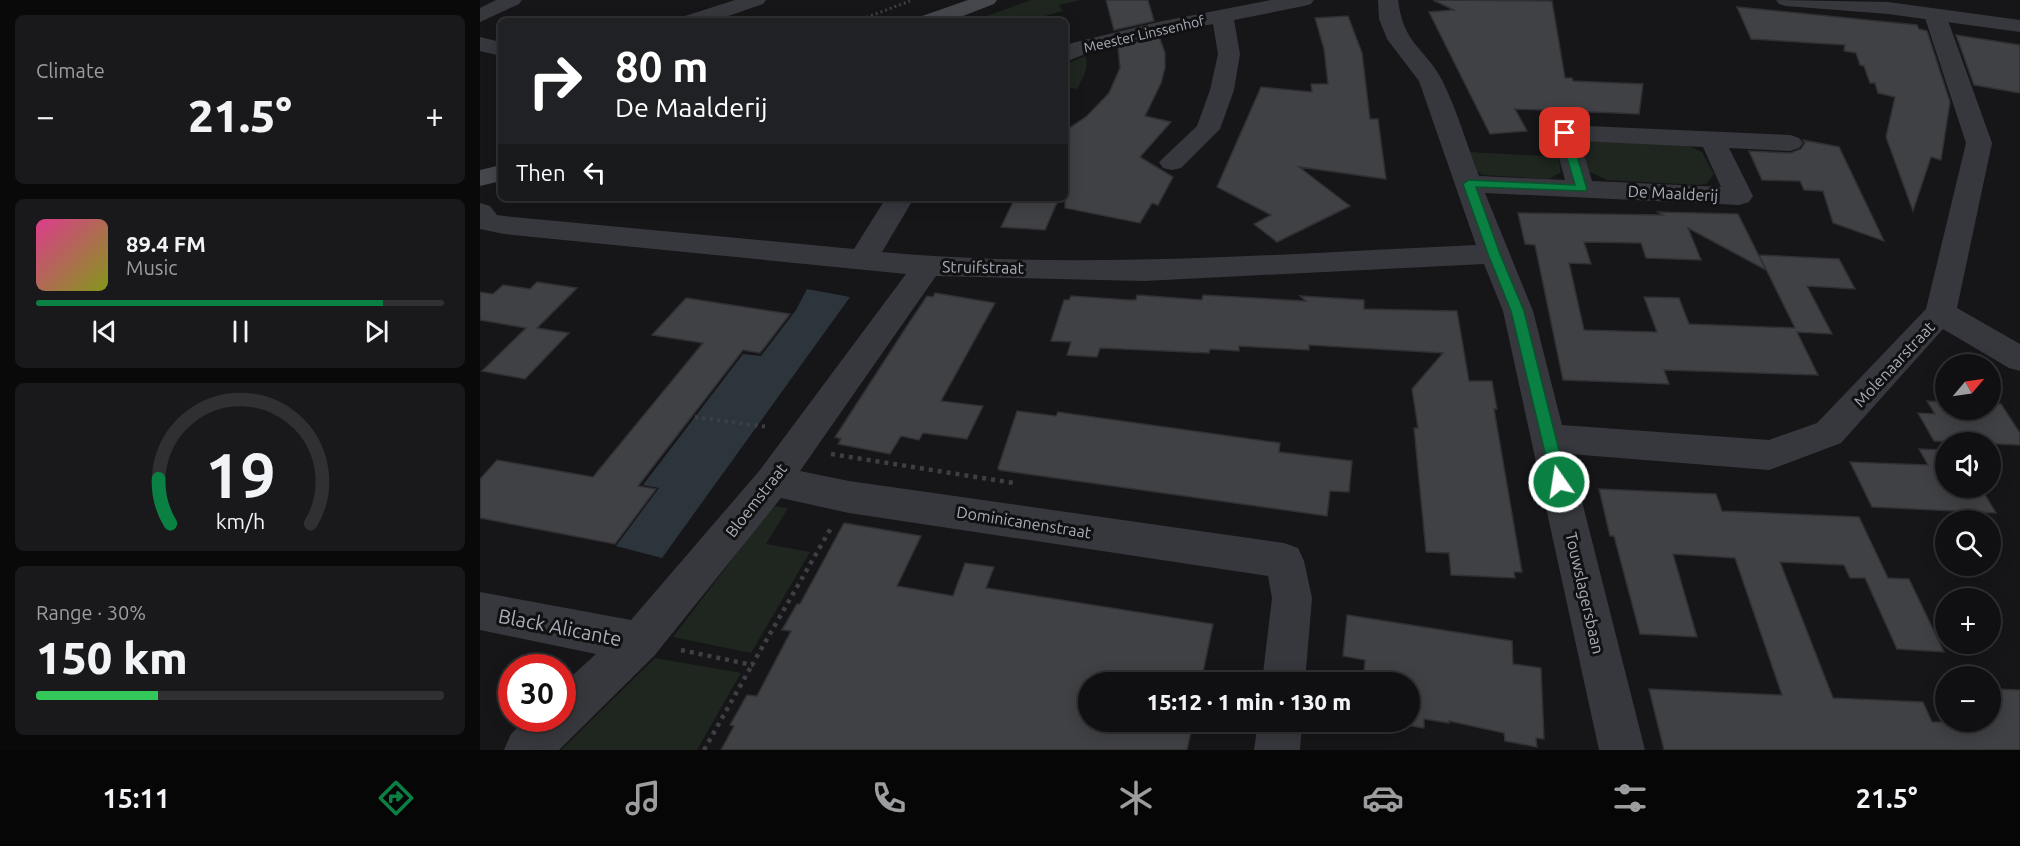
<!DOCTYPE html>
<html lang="en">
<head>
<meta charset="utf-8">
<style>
  :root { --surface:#101012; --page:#19191b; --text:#f1f3f6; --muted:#9c9d9f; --line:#303032; --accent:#0b8043 }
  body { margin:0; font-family:Ubuntu,sans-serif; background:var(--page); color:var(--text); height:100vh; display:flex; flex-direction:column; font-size:22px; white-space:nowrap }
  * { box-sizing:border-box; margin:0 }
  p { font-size:20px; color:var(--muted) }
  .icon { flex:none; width:33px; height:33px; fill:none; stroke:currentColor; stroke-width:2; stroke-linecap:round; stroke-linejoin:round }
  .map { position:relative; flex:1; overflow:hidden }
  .sheet { display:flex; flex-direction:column; gap:15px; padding:15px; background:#09090a; width:480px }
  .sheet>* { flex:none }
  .hud { position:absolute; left:18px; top:18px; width:570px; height:183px; border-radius:9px; box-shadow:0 3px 15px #0003,0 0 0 2px var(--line); background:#202124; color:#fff; overflow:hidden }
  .needle { width:39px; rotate:61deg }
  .fabs { position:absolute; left:1455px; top:354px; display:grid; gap:12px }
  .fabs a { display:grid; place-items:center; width:66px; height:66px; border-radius:50%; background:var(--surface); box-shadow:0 3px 15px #0003,0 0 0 2px var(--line); font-size:30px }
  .speed { position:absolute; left:18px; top:654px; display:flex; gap:12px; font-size:30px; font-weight:700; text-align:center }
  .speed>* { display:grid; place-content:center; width:78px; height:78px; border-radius:50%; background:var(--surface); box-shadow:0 3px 15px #0003,0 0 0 2px var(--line); line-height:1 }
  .speed .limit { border:9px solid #d22; background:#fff; color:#111 }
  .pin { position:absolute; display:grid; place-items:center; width:51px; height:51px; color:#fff; margin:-26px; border-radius:12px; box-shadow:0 3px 9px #0006 }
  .me { position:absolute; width:66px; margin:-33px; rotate:347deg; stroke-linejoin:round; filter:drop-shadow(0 0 4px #0008) }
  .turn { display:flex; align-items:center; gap:21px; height:126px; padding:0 18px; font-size:27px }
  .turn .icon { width:78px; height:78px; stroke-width:2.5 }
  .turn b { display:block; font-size:42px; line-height:51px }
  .then { display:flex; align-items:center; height:57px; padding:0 18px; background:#0003; gap:12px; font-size:22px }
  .big { font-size:45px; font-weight:800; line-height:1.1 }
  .sheet .widget { flex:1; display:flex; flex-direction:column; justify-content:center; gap:9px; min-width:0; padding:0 21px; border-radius:9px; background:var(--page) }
  .sheet .dial { align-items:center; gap:0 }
  .dial svg { height:156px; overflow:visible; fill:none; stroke:var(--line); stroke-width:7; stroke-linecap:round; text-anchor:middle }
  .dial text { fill:var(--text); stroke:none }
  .song { display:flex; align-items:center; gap:18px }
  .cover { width:72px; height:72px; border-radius:9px; background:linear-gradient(135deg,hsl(330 70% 55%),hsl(70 70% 35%)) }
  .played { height:6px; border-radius:3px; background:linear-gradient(90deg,var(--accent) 85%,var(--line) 85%) }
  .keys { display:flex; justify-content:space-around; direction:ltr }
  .heat { display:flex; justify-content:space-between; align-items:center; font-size:33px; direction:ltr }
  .charge { height:9px; border-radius:4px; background:linear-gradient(90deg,#34c759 30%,var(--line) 0) }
  .trip { position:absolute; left:598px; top:672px; width:342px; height:60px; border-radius:30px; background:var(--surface); box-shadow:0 3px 15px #0003,0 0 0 2px var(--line); font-weight:800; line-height:60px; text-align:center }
  .tab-bar { display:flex; height:96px; justify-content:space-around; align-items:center; background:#060607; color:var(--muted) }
  .tab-bar .icon { width:42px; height:42px }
  .tab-bar .current { color:var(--accent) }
  .tab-bar b { font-size:27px; color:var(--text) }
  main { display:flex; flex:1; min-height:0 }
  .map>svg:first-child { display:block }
</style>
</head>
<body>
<main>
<section class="sheet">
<div class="widget"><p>Climate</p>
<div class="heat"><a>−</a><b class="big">21.5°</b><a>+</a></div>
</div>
<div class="widget">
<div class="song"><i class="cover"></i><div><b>89.4 FM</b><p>Music</p></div></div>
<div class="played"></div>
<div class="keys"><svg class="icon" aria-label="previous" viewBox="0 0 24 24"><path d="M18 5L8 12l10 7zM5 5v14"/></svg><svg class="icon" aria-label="pause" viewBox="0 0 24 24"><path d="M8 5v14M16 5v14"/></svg><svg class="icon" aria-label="next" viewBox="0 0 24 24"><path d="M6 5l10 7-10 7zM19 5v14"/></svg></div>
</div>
<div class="widget dial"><svg viewBox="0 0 100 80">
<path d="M14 69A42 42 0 1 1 86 69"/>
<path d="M14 69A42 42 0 0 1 8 46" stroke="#0b8043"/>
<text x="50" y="56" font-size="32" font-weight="700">19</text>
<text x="50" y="72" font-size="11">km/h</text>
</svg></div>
<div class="widget"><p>Range · 30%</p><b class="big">150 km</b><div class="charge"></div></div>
</section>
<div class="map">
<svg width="1540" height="750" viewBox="0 0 1540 750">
  <rect width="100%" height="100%" fill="#161618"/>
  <!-- green -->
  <path fill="#1e261f" d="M551 0H600L579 5 583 11 546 21 537 18 528 21H493Z
    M605 56C610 67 602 79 597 89L585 87V65Z
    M1106 140 1204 144 1222 152 1234 174 1226 184 1219 185 1127 180 1108 171 1098 147Z
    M990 152 1078 157 1081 172 1069 179 1003 175 997 171Z
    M293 506 308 508 286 544 330 552 271 653 193 637Z
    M175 658 261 673 217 750H81Z"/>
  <!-- water -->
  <path fill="#2c353c" d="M327 289 370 297 182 558 136 546 179 488 163 485 263 354 281 356 316 310Z"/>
  <!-- building -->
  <path fill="#404145" stroke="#303034" stroke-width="1.5" d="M626 0H668L674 21 634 30Z
    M953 0 1072 1 1085 78H1092L1093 81 1163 84 1159 114 1035 109 1047 131 1010 134 949 12 974 10Z
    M1257 7 1437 25 1439 29 1447 31 1470 102 1461 160 1451 157 1433 211 1406 137 1415 97 1398 93 1395 83H1390L1384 66 1380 65 1376 53 1364 51 1365 45 1271 39Z
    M868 16 882 53 890 119H898L906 179 819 167 870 206 797 242 774 224 791 215 737 187 781 87 832 92 831 84H848L844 49 835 18Z
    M1476 35 1540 45V93L1494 85Z
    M679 36 685 53V68L681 83 665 116 691 122 660 157 693 177 678 205 672 203 660 223 585 208V131L607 116 629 93 640 68 638 47Z
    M1323 140 1359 147 1404 241 1353 223 1343 191 1324 190 1320 181 1282 180 1269 151 1311 153 1321 149 1325 143Z
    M535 198H579L565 230 521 227Z
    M1178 212 1258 214 1286 270 1208 228 1221 260 1166 258 1161 243 1104 242 1111 264 1089 263 1104 330 1177 332 1164 297 1199 298 1209 324 1315 328 1279 255 1359 259 1375 289 1327 286 1352 334 1317 332 1338 375 1184 370 1189 384 1083 380 1055 245 1045 244 1038 213 1183 215Z
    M57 282 97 288 57 328 89 333 45 379 2 371 46 328 0 320V292L13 294 23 285 50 289Z
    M455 293 515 303 461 401 503 406 487 439 443 433 439 440 421 436 410 454 358 444 361 439 355 437 427 326 447 296 453 297Z
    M657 295 722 300 723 295 826 301 820 296 884 300V309L977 311 989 381H1012L1017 409H1014L1042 572H1034L1035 578 971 575 969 553 946 552 934 428H938L932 389 963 353 829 345V350L759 346V351L730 349 729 353 620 348 617 357 587 355 591 342 571 341 584 300H589L591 296 650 300H656Z
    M206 298 310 314 280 353 263 350 158 486 176 489 135 544 0 518V479L17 460 113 477 223 343 172 335Z
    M1447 401 1466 402V410H1510V403L1521 404 1540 433V445L1454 441 1438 413 1455 414Z
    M537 411 576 416 578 412 800 443 799 452 872 461 869 492 850 491 847 516 519 470 518 468Z
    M1439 449 1466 450V488H1501L1516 513 1392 507 1370 462 1448 465Z
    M1119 489 1236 494 1242 511 1379 517 1408 578 1429 579 1464 652 1417 649 1385 578H1370L1364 565 1300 562 1353 698 1443 702 1452 722H1510V689L1540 690V750H1184L1169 689 1302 695 1255 558 1193 554 1217 637 1160 634 1134 536H1130Z
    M364 523 441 536 417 586 473 596 485 563 514 567 506 588 733 624 721 682H609V722H713L707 750H241L254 726 250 725 267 695 277 696 311 631 302 630 317 604H320Z
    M867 615 1032 641 1033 664 1061 668 1064 739 1056 738 1057 747 1025 741 1024 733 969 721V723L944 719V728L908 722H930V682H883L885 660 863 656Z"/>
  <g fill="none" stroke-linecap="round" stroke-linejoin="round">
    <!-- path-far2 -->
    <path stroke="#3d3f44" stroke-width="3" stroke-dasharray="2 3" stroke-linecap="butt" d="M377 21 430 1"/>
    <!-- path-far1 -->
    <path stroke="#3d3f44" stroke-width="4" stroke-dasharray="3 4.5" stroke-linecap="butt" d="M215 417 288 427"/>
    <!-- path -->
    <path stroke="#3d3f44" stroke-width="4.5" stroke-dasharray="4 5" stroke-linecap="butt" d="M351 454 534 483
      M201 650 272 665 351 528
      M224 750 272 665"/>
    <!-- minor -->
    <path fill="#37383d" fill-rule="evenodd" d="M16 0H42L39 4 0 22V8Z
      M255 0H286L283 4 234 21H202L205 16Z
      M791 0H834L831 4 824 6 754 20 760 54 754 90 740 129 701 168 692 170 683 168 679 162 717 126 730 90 738 54 733 24 679 34 608 53 585 62V47L592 43 678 22Z
      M898 0H918C924 46 944 46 962 80 977 110 987 145 999 176L1085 180 1072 133 1076 128 1085 125 1310 135 1319 138 1323 143 1319 148 1310 151 1249 148 1273 196 1269 202 1259 205 1005 193 1053 311 1082 425 1289 440 1337 423 1446 309 1486 143 1444 15 1447 10 1455 9 1463 10 1466 15 1512 143 1477 308 1540 344V371L1529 368 1463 329 1361 443 1289 470 1090 454 1165 750H1119L1023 311 1004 264 664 281 456 276 320 471 369 481 804 543 818 548 824 561 832 598 825 682H782L792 598 788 576 369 513 301 498 174 656 79 750H24L31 734 47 718H82V685L116 654 0 630V592L151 620 280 470 426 274 24 234 0 229V203L10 206 17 215 24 216 374 249 406 198H434L402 252C599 270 799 254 996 245L939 81 907 39 899 19ZM1100 141 1223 147 1241 187 1112 181Z
      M0 37 21 42V56L0 51Z
      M778 722H822L820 750H774Z"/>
    <!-- tertiary -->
    <path fill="#37383d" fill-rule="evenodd" d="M1296 0 1408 2 1540 20V32L1408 14 1306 6 1299 4Z"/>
    <!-- secondary -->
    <path fill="#45474d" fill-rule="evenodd" d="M488 0H517L514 4 470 21H439L442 16Z
      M21 165V181L0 186V170Z"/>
  </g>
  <!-- route -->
  <path fill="#0b8043" stroke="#07532c" stroke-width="1.5" d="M1085 130 1090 133 1107 189 1105 191 996 187 1020 254 1044 311 1087 482 1085 487 1079 489 1074 487 1072 482 1031 311 1008 254 983 184 989 180 1095 185 1080 133Z"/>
  <g text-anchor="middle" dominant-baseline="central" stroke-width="6" stroke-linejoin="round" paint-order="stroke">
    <!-- far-street labels -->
    <g font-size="14" fill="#a8adb8" stroke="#111113">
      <text transform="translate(664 34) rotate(-13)">Meester Linssenhof</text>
    </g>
    <!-- street labels -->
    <g font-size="16" fill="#a8adb8" stroke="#111113">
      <text transform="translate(1193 193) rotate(3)">De Maalderij</text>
      <text transform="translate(503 267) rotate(1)">Struifstraat</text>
      <text transform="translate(1414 364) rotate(-47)">Molenaarstraat</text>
      <text transform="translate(276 500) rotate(-52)">Bloemstraat</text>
      <text transform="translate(544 522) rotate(9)">Dominicanenstraat</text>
      <text transform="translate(1105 593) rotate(77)">Touwslagersbaan</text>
    </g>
    <!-- near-street labels -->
    <g font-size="20" fill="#a8adb8" stroke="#111113">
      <text transform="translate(80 627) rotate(11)">Black Alicante</text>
    </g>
  </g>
</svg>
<div class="fabs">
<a><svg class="needle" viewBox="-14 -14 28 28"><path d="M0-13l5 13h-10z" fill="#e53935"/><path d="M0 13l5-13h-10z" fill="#9c9d9f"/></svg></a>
<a><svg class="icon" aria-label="sound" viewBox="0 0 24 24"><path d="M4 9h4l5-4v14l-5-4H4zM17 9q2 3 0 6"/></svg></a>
<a><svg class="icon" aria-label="search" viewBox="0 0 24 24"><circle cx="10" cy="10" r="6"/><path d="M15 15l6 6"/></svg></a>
<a>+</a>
<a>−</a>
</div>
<div class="speed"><div class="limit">30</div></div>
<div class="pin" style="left:1085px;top:133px;background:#d93025"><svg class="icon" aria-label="arrive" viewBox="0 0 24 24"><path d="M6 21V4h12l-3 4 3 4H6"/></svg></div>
<svg class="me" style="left:1079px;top:482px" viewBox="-20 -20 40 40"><circle r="17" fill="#0b8043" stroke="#fff" stroke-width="3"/><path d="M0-11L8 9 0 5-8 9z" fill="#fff"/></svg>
<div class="trip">15:12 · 1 min · 130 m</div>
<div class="hud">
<div class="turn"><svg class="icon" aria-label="right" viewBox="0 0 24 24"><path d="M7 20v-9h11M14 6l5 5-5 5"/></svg><div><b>80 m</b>De Maalderij</div></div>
<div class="then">Then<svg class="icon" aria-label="left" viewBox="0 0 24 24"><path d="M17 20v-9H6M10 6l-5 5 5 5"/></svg></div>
</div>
</div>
</main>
<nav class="tab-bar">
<b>15:11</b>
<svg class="icon current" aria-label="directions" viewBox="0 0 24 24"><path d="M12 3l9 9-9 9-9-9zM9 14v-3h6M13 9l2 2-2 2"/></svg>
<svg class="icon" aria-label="music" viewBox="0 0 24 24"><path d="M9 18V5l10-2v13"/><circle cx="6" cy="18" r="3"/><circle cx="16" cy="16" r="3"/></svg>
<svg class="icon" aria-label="phone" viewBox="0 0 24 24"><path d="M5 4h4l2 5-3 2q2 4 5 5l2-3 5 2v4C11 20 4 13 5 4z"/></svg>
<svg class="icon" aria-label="climate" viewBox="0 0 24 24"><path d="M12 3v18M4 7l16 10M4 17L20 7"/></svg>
<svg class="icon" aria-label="car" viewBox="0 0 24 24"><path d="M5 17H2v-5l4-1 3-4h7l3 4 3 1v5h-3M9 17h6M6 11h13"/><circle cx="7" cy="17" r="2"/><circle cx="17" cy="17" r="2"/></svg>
<svg class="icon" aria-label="filters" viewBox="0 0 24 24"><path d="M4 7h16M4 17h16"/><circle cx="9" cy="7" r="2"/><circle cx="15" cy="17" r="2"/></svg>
<b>21.5°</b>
</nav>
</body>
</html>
